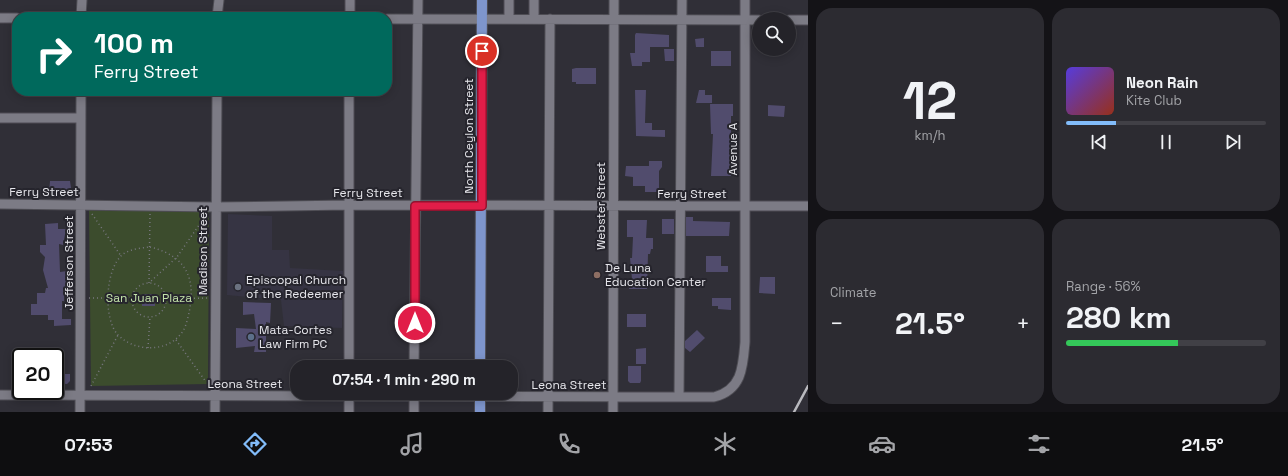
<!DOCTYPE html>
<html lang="en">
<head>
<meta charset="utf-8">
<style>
  :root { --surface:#242329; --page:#2c2b31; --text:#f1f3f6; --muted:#a3a4a8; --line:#414046; --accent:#82bcfa }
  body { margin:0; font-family:"Space Grotesk",sans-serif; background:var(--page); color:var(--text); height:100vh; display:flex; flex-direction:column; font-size:15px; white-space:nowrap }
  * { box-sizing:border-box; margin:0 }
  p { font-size:13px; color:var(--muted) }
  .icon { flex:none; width:22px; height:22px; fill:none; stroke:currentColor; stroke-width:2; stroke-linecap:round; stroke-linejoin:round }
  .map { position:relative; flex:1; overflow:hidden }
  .drawer { display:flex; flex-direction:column; gap:8px; padding:8px; background:#141317; width:480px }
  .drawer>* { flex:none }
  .banner { position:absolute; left:12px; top:12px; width:380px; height:84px; border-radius:16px; box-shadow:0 2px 10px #0003,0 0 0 1px var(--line); background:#00695c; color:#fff; overflow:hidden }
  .controls { position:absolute; left:752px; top:12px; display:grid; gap:8px }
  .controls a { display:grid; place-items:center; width:44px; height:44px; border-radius:50%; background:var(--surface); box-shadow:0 2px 10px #0003,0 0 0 1px var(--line); font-size:20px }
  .speed { position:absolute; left:12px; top:348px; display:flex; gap:8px; font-size:20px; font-weight:700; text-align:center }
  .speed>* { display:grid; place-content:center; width:52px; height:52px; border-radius:50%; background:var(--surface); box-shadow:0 2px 10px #0003,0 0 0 1px var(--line); line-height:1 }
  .speed .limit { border:2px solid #111; border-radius:6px; background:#fff; color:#111 }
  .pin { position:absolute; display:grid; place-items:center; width:34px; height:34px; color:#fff; margin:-17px; border:2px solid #fff; border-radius:50%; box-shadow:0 1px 4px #0007 }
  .me { position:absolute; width:44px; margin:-22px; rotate:0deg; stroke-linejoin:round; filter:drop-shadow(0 0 3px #0008) }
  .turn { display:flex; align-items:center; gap:14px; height:84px; padding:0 16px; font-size:18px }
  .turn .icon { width:52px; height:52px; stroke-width:2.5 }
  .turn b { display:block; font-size:28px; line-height:34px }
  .big { font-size:30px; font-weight:800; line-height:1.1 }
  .drawer .tile { flex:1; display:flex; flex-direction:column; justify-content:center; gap:6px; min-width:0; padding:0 14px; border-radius:16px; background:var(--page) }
  .drawer .dial { align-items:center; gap:0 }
  .dial b { font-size:52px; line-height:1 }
  .song { display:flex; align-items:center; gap:12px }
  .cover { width:48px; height:48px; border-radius:6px; background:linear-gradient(135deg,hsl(250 70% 55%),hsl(10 70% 35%)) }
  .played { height:4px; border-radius:2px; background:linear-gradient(90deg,var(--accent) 25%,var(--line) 25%) }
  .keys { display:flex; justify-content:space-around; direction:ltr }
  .heat { display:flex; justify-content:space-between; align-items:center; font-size:22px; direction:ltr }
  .charge { height:6px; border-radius:3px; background:linear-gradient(90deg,#34c759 56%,var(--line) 0) }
  .drawer .tiles { flex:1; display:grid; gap:8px; grid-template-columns:repeat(2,1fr) }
  .trip { position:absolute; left:290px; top:360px; width:228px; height:40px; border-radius:16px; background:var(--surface); box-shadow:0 2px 10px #0003,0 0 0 1px var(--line); font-weight:800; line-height:40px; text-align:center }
  .menu { display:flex; height:64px; justify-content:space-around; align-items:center; background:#0e0e10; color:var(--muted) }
  .menu .icon { width:28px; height:28px }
  .menu .current { color:var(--accent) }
  .menu b { font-size:18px; color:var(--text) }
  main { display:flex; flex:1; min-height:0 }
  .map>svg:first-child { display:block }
</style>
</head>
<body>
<main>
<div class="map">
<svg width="808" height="412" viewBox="0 0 808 412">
  <rect width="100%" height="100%" fill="#302f37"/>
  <!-- built -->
  <path fill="#363443" d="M228 214 272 216V250H289L290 268 343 271 342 328 284 326 281 300 227 295Z"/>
  <!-- green -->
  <path fill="#3c4c2d" d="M89 210 209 212 208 384 91 386Z"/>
  <!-- building -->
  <path fill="#514c6d" d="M636 33 669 35V47H650V62H642V66H632L630 53H635V35Z
    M704 38V47H696L695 39Z
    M664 49H674V61H665Z
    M711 51H731V66H711Z
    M576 68H596V84H576V82H572V69Z
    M635 90H646L645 123H652V130H665V137L636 136Z
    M699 90H705V95H712V103H696Z
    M710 104H733V116H731V176H711L713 134H711Z
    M768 105 785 106 784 117 768 116Z
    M649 161H662V167L659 171V192H645V186H633V177L625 176 626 166H649Z
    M50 181H70L71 188 65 195 49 194Z
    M686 217H693V221L730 222 729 236H686Z
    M662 219H674V234H662Z
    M627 220H647L646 238H653V249H651L650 254H648L647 289H629L628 279H632L630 258H632L633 237H627Z
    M58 223V229H66L63 245 59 244 60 272 67 271 66 293H64V301H62V319H71V325L54 326V320H48V315H31V304H37V293H45L46 288H48L43 270 45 257 40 252V245H46L45 224Z
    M706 256H721V266H728V272H706Z
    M760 277H775V294L759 293Z
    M142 294H155V306H142Z
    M712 298H731V310L718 309V306H712Z
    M243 302 271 303 270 323 266 322V352H254L255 346 236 348V328L256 329 254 314 243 315Z
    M627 314H646V327H627Z
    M697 330 705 338 690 352 685 348V341Z
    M646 348V364H636V349Z
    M628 366H641V381L640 383H630L628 381Z
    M55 374H70V381L67 384 55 383Z"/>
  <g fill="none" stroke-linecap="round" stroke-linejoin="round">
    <!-- minor casing -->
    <g stroke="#4e4d54" stroke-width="11">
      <path id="minor" d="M350 0V17
        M509 0V19
        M81 17 82 0
        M217 17 219 0
        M0 18H17
        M387 19 759 20
        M534 19V0
        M789 20H808
        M0 118H81
        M0 204 215 207 348 205 808 206
        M349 367V91
        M414 367 418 0
        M0 395 714 397C742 390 743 367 745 342V0
        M679 397 682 0
        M80 412 81 91
        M215 412 217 91
        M349 412V393
        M414 412V393
        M548 412 550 19
        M613 412 614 0"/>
    </g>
    <!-- major casing -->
    <g stroke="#4e4d54" stroke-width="12">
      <path id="major" d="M480 367 482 0
        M480 412V393"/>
    </g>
    <!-- path -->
    <path stroke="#77777e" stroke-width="1.5" stroke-dasharray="1 3" stroke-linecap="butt" d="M92 214 121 256
      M150 214 149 283 177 257 206 215
      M150 247C191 257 197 284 187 321 180 351 139 356 118 335 103 319 105 270 122 255 129 249 141 248 150 247Z
      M132 300a17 17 0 1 1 34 0a17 17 0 1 1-34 0Z
      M89 298H132
      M166 299 208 298
      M176 340 206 382
      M148 348 150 317
      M91 386 118 335"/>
    <!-- minor -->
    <use href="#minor" stroke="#7c7b85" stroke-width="9"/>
    <!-- major -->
    <use href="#major" stroke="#7e95cc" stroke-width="10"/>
    <!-- rail -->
    <path stroke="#bababf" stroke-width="2.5" d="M794 412 808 386"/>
  </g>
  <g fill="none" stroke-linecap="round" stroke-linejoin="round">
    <!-- route casing -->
    <g stroke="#92132f" stroke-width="10">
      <path id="route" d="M415 323V206H482V51"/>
    </g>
    <!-- route -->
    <use href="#route" stroke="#e11d48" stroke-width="7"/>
  </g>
  <!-- markers -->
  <circle fill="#8d6e63" stroke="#26252d" stroke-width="1.5" cx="597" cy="275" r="4"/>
  <circle fill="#6b7280" stroke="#26252d" stroke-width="1.5" cx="238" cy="287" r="4"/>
  <circle fill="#5c6f8a" stroke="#26252d" stroke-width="1.5" cx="251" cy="337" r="4"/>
  <g text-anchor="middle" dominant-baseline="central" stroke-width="4" stroke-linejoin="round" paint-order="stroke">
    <!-- street labels -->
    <g font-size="12" fill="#e6e6eb" stroke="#26252d">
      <text transform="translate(469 136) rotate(-90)">North Ceylon Street</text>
      <text transform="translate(733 149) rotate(-90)">Avenue A</text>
      <text x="44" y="192">Ferry Street</text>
      <text x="368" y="193">Ferry Street</text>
      <text x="692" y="194">Ferry Street</text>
      <text transform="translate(601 206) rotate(-90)">Webster Street</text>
      <text transform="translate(203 251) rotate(-90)">Madison Street</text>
      <text transform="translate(69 263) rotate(-90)">Jefferson Street</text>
      <text x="245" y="384">Leona Street</text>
      <text x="569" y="385">Leona Street</text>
    </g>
    <!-- poi labels -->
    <g font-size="12" fill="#e6e6eb" stroke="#26252d" text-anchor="start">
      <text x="605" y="268">De Luna<tspan x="605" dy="14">Education Center</tspan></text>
      <text x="246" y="280">Episcopal Church<tspan x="246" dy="14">of the Redeemer</tspan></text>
      <text x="259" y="330">Mata-Cortes<tspan x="259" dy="14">Law Firm PC</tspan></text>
    </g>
    <!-- park labels -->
    <g font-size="12" fill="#c3e3a9" stroke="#26252d">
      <text x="149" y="298">San Juan Plaza</text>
    </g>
  </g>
</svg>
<div class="controls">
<a><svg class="icon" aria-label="search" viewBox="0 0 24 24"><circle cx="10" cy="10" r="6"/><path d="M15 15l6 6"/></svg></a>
</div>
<div class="speed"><div class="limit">20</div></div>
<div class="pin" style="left:482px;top:51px;background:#d93025"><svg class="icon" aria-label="arrive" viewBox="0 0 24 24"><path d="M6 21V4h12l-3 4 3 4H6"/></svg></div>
<svg class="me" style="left:415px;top:323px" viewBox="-20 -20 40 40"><circle r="17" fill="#e11d48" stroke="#fff" stroke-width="3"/><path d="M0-11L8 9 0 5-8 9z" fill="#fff"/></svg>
<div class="trip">07:54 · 1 min · 290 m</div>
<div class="banner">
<div class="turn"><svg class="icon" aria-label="right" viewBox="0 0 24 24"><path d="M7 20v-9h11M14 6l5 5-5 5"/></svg><div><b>100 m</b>Ferry Street</div></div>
</div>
</div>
<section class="drawer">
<div class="tiles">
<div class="tile dial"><b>12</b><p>km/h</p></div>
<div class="tile">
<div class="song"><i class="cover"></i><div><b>Neon Rain</b><p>Kite Club</p></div></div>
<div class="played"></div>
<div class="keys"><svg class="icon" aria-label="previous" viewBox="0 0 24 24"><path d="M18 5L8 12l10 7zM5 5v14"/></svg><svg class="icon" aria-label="pause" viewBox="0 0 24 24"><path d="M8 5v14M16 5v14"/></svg><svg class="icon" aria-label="next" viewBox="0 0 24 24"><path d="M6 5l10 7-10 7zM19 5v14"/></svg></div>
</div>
<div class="tile"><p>Climate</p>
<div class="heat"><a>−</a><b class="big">21.5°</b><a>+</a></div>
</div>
<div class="tile"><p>Range · 56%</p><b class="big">280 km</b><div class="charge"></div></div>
</div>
</section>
</main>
<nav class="menu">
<b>07:53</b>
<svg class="icon current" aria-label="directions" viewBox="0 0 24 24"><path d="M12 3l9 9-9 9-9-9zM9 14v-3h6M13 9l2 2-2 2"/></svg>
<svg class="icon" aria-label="music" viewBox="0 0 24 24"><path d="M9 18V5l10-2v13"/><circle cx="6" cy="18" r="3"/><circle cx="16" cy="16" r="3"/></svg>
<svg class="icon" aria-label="phone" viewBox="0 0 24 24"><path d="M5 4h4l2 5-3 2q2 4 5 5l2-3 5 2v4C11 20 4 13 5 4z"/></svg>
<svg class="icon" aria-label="climate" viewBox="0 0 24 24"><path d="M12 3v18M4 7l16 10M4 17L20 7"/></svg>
<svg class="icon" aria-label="car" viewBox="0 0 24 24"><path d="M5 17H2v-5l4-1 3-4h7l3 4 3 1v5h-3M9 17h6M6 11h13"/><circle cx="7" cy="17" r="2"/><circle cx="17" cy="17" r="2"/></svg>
<svg class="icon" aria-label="filters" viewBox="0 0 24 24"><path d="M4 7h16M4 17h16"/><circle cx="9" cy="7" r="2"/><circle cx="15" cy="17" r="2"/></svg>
<b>21.5°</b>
</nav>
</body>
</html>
